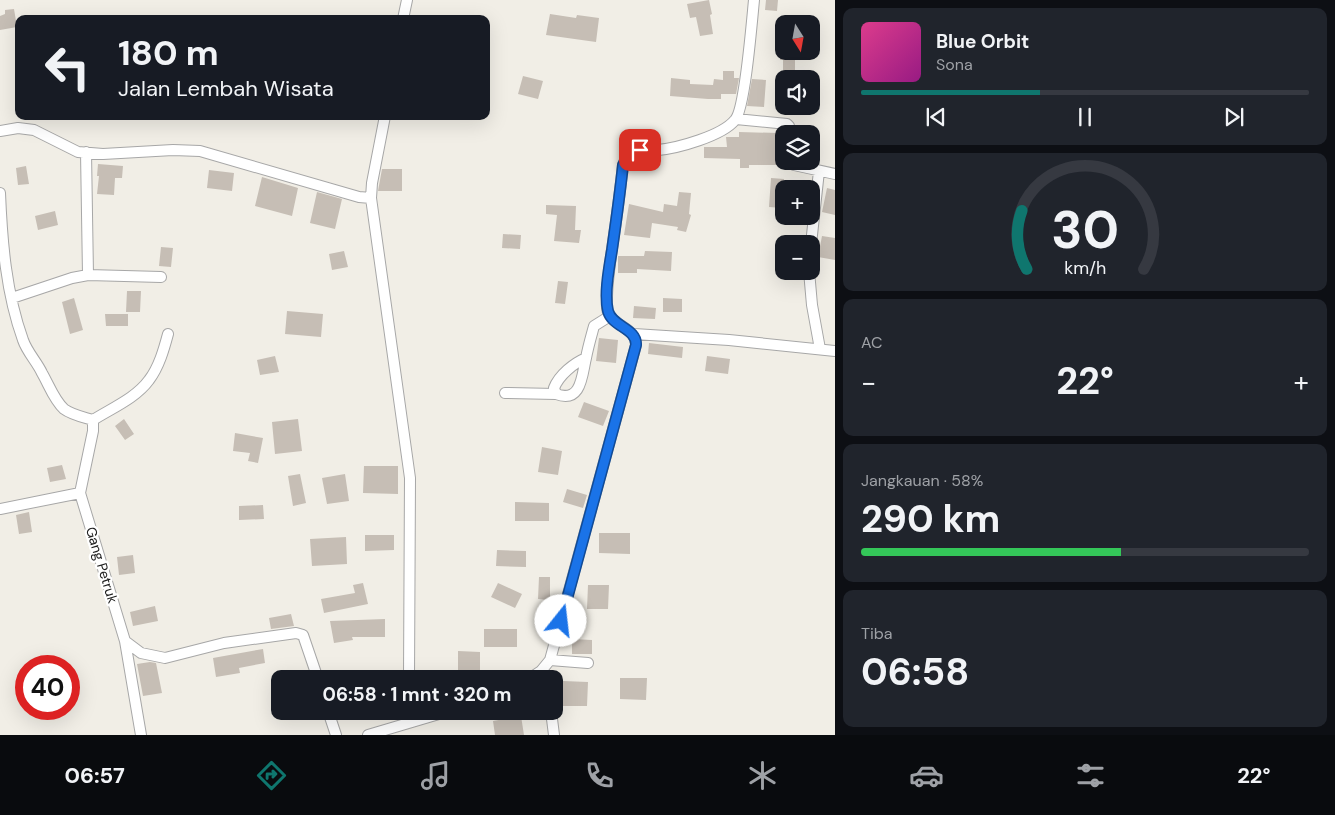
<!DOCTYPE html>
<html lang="id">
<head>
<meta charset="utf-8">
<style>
  :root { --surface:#171b24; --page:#20242c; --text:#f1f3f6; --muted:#9ea1a6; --line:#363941; --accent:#0f766e }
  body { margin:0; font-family:"DM Sans",sans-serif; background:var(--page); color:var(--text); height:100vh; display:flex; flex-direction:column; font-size:19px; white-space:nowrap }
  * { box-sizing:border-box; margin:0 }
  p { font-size:16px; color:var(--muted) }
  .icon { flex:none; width:28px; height:28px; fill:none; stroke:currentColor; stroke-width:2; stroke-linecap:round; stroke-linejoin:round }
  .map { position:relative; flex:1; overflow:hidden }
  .drawer { display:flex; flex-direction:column; gap:8px; padding:8px; background:#0d0f14; width:500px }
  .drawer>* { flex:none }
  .hud { position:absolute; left:15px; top:15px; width:475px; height:105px; border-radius:10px; box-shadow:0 5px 20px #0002; background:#171b24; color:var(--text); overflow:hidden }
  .needle { width:32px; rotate:169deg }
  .controls { position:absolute; left:775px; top:15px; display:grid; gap:10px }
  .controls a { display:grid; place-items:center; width:45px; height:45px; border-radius:10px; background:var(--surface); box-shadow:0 5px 20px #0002; font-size:25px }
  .speed { position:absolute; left:15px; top:655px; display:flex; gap:10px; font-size:25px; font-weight:700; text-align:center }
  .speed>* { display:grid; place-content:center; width:65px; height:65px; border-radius:50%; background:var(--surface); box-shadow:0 5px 20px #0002; line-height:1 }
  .speed .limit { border:8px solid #d22; background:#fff; color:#111 }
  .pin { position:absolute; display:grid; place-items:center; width:42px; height:42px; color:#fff; margin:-21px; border-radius:10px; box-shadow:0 2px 8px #0006 }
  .me { position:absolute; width:55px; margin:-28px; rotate:16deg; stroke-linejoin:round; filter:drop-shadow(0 0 4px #0008) }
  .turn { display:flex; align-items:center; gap:18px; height:105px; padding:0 20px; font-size:22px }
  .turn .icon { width:65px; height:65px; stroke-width:2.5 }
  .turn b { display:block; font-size:35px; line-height:42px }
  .big { font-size:38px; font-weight:700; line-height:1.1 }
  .drawer .card { flex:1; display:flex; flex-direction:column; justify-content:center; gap:8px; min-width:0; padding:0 18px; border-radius:10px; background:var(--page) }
  .drawer .dial { align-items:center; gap:0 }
  .dial svg { height:130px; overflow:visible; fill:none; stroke:var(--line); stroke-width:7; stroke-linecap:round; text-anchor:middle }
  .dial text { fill:var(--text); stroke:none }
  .song { display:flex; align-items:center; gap:15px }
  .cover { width:60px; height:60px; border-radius:8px; background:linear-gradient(135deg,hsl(330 70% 55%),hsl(310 70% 35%)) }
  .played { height:5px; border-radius:2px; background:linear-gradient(90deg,var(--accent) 40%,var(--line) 40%) }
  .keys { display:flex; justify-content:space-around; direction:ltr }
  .heat { display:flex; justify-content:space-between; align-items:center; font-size:28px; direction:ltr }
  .charge { height:8px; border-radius:4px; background:linear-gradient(90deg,#34c759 58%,var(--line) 0) }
  .trip { position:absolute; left:271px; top:670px; width:292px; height:50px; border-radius:10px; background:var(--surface); box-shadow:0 5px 20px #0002; font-weight:700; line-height:50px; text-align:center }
  .tabs { display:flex; height:80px; justify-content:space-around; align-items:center; background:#090b0e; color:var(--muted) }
  .tabs .icon { width:35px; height:35px }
  .tabs .selected { color:var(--accent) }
  .tabs b { font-size:22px; color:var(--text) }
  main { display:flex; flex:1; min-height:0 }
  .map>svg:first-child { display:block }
</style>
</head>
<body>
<main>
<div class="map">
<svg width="835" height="735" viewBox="0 0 835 735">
  <rect width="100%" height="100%" fill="#f1eee6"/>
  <!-- building -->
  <path fill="#c6beb5" d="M709 0 712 14 710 15 713 34 700 36 696 17 690 18 687 4Z
    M766 0H778L777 11 765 10Z
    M14 9 17 27 0 30V16L5 14V10Z
    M550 14 576 18 577 15 599 18 596 42 546 35Z
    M780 51H804V60H795V79H783V60H780Z
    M723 71H734V78H739L736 94H721V99H708L670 96 671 78 690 80V84L713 85 714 79 723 80Z
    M523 76 543 81 538 99 518 94Z
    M752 79 766 80 764 107 747 106Z
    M739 132 778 133 777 165H749V168H740V159L704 158V147H727L726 137H739Z
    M98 164 123 166 122 178H115L114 195 97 194 99 176H97Z
    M26 166 29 184 18 185 16 168Z
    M382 169H402V191H378Z
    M209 170 234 173 232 191 207 188Z
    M262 177 298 188 292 216 255 206Z
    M771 178 784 179 782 208 769 207Z
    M827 188 835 190V215L822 212Z
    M317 192 342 199 335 229 310 223Z
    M679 192 691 193 689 214 691 215 686 232 677 230 678 227 652 223 650 238 624 235 629 204 663 212 664 204 677 206Z
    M546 205 576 206 575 230H581L579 243 554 241 557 215 546 214Z
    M55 211 58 225 38 230 35 216Z
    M503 234 521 235 520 249 502 248Z
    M822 236 835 238V260L818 257Z
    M161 247 173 248 171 267 159 266Z
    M344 251 348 267 332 270 329 254Z
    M645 251 672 252 671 271 637 269V273H618V256H644Z
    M558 281 568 282 565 304 555 303Z
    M127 291H141L140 312H126Z
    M74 298 83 330 70 334 62 302Z
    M663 298 682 299V312H663Z
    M634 306 656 308 655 319 633 318Z
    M287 311 323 314 321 337 285 334Z
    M105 314H128V326H106Z
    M599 338 618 340 616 363 596 361Z
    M649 343 683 347 682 358 648 354Z
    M275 356 279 372 260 375 257 360Z
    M707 356 730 359 728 374 705 371Z
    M584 402 609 411 603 426 578 417Z
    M124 419 134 434 125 440 115 426Z
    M298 419 302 451 275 454 272 422Z
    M235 433 263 438 258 463 248 461 250 453 233 451Z
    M542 447 562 451 558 475 538 472Z
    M62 465 66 479 50 482 47 468Z
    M364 466H398V494L363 493Z
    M300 474 306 503 293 506 288 476Z
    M345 474 349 501 327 504 322 478Z
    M567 489 587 495 583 508 563 502Z
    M515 502 549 503V521H515Z
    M263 505 264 519 239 520V506Z
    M29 512 32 532 19 534 16 515Z
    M599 533H630V554L599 553Z
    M365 535H394V550L365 551Z
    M346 537 347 564 312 566 310 539Z
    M497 550 526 551V567L496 566Z
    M133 555 135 573 119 575 117 557Z
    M539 577H550V600L538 599Z
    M363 583 368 604 324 613 321 599 355 593 353 585Z
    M498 583 522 594 515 608 491 597Z
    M588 585H609L608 609H587Z
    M155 606 158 621 133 626 130 612Z
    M291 614 294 626 271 629 269 618Z
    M385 619V637H352L353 640 334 643 330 621Z
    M484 629H517V647H484Z
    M572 639 592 640V654H572Z
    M263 649 265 663 239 668 240 673 216 677 213 658Z
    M458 651 480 652V679L458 678Z
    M150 662 156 663 162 693 143 696 137 664Z
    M620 678H647L646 700 620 699Z
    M563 681 588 682 587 706H563Z
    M521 716 524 735H495L493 721Z"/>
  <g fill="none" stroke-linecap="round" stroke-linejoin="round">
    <!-- minor casing -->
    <g stroke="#a7a7a7" stroke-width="12">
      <path id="minor" d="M403 19 407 0
        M385 116 372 183 371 198 410 478 409 679
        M736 119 787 124 789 126 790 134
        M0 131 18 128 34 130 78 152 103 154 173 150 200 151 359 197 371 198
        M86 152 88 275
        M790 161 794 165 835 174
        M0 193C2 242 6 293 23 340 27 352 37 362 42 373 49 385 54 400 64 409 72 415 83 417 93 420V431L80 493 125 641 141 735
        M811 244 819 171
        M809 271 812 305 820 349
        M12 298 72 278 88 275 161 277
        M634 334 729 340 835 351
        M505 393 556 394C582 404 582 374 586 358 588 347 591 337 594 326L610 316
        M556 394 554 388C559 375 574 363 586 358
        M93 420C112 408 136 398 149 380 159 367 164 349 168 334
        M0 509 80 493
        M125 641 141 653 165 658 224 643 296 633 303 635 318 679
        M550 660 588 663
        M529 679 541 671 550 660 636 345C637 327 609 326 607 308 606 286 610 264 613 242 617 216 620 191 623 165 625 160 626 156 632 153 640 149 649 151 658 150 678 148 722 136 735 120 745 109 752 20 754 0
        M328 711 336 735
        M551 711 554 735
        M409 723V711
        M368 735 449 711"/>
    </g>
    <!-- minor -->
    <use href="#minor" stroke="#fff" stroke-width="10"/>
  </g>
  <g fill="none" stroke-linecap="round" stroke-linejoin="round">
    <!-- route casing -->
    <g stroke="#114b97" stroke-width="12">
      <path id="route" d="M561 621 636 345C637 328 612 327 608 311 604 294 609 268 612 250 616 222 620 193 623 165L629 154 640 150"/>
    </g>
    <!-- route -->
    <use href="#route" stroke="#1a73e8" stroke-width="9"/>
  </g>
  <g text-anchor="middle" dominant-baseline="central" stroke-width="4.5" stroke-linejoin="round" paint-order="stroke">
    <!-- street labels -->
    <g font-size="14" fill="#202020" stroke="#fff">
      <text transform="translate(102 565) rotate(73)">Gang Petruk</text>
    </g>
  </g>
</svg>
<div class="controls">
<a><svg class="needle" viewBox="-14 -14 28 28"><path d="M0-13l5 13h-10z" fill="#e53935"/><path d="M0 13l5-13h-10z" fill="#9ea1a6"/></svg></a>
<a><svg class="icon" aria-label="sound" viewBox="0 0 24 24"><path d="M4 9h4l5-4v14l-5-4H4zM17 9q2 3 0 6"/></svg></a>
<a><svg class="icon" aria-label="layers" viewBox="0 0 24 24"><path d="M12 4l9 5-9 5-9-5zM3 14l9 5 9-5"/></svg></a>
<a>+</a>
<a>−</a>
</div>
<div class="speed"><div class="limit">40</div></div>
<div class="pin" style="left:640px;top:150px;background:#d93025"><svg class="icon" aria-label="arrive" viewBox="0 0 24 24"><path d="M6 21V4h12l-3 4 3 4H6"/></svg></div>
<svg class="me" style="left:561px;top:621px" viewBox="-20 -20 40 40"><circle r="19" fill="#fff"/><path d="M0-13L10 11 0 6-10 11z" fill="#1a73e8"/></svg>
<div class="trip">06:58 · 1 mnt · 320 m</div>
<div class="hud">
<div class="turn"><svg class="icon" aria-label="left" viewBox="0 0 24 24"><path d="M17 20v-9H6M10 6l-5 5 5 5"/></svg><div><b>180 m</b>Jalan Lembah Wisata</div></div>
</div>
</div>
<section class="drawer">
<div class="card">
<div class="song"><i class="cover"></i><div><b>Blue Orbit</b><p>Sona</p></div></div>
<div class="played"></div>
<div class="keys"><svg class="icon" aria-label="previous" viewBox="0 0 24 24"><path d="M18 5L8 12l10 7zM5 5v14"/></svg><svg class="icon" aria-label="pause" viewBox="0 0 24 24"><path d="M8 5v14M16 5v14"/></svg><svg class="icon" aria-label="next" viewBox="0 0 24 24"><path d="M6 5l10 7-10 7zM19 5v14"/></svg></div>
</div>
<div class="card dial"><svg viewBox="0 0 100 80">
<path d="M14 69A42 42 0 1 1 86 69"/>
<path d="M14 69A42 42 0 0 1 11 33" stroke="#0f766e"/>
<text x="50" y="56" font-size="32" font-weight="700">30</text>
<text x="50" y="72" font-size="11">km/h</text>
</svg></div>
<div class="card"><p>AC</p>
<div class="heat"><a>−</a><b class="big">22°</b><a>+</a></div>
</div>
<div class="card"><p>Jangkauan · 58%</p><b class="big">290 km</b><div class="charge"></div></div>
<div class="card"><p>Tiba</p><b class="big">06:58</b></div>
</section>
</main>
<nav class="tabs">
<b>06:57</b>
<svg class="icon selected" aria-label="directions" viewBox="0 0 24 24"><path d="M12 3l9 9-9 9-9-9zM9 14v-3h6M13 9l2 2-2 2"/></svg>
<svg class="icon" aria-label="music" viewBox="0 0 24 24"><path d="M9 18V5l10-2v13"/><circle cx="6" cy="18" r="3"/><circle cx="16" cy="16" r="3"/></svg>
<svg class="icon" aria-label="phone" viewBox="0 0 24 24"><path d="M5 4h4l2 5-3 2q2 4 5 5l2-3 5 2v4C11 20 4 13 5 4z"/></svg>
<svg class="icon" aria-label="climate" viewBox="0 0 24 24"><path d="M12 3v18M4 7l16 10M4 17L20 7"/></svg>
<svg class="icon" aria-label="car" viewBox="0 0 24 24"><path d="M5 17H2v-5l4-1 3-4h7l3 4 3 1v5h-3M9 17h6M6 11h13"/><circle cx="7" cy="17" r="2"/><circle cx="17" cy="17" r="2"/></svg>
<svg class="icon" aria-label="filters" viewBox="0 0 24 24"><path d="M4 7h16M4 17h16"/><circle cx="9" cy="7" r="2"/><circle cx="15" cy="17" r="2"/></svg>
<b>22°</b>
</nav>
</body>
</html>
